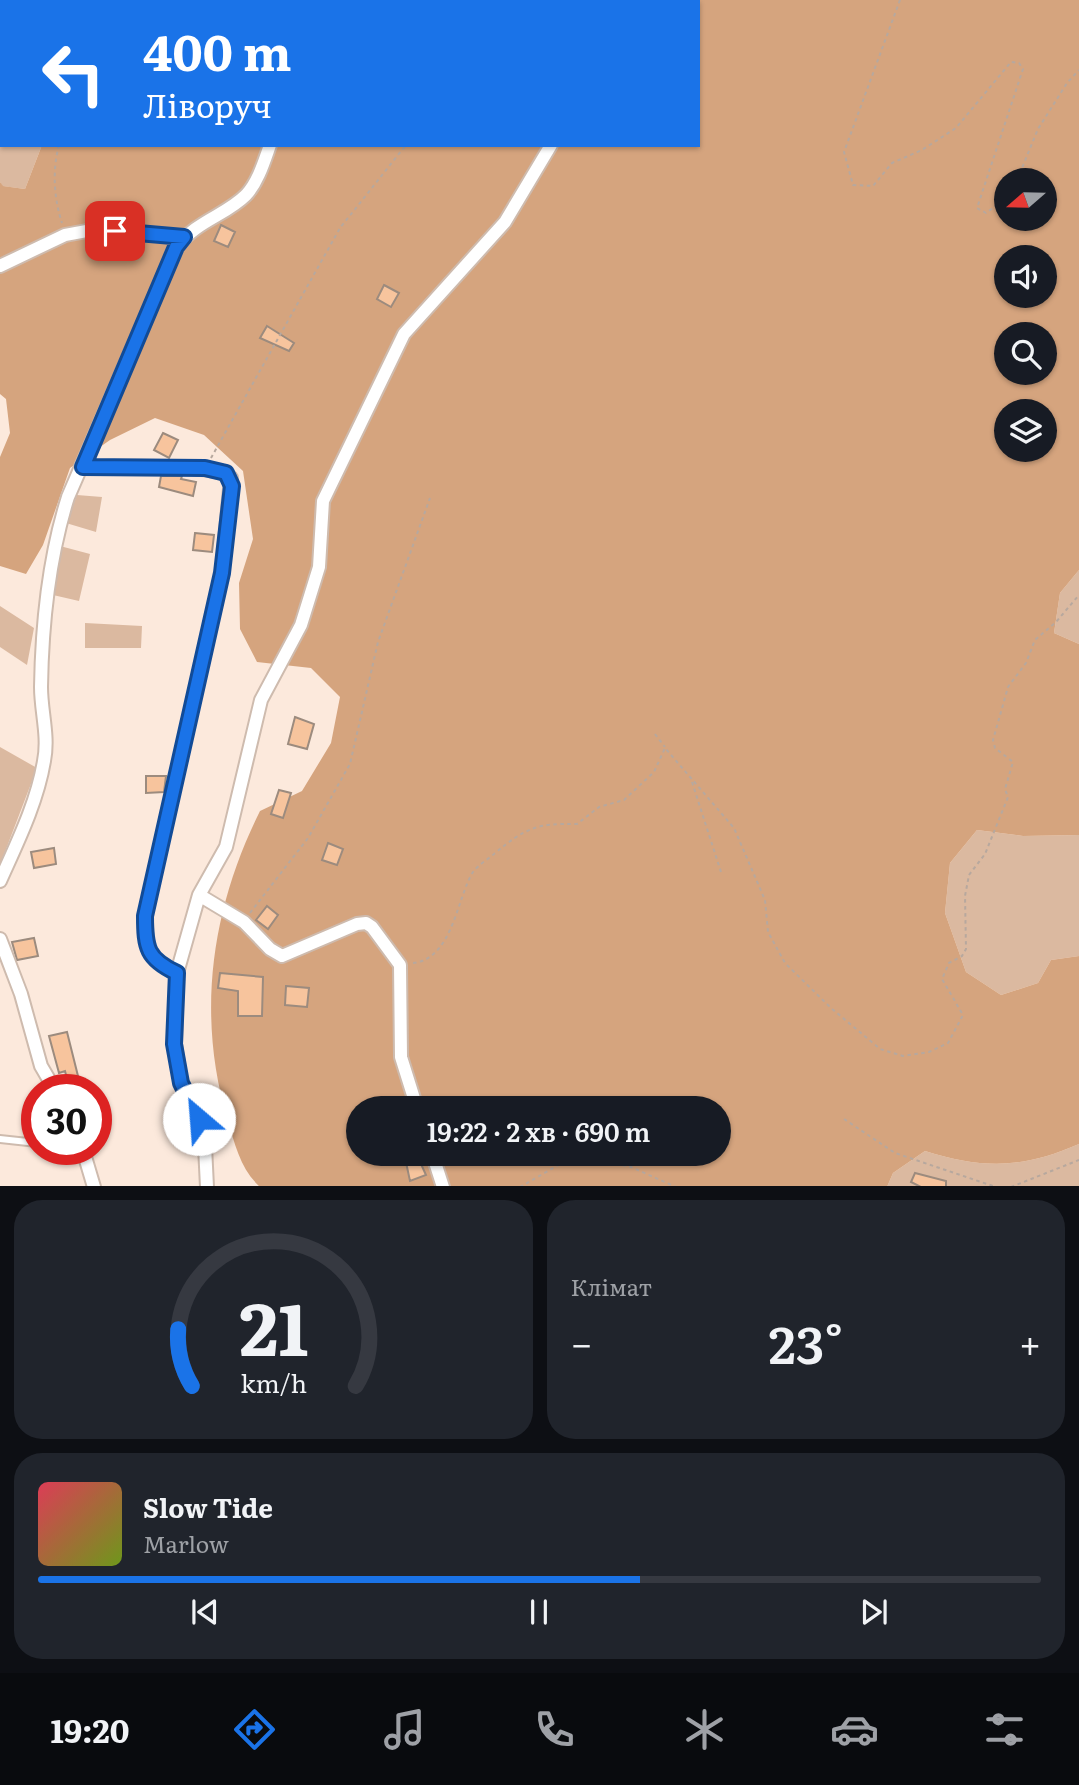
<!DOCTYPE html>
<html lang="uk">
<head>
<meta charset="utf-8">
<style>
  :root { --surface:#171b24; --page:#20242c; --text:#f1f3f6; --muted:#9ea1a6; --line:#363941; --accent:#1a73e8 }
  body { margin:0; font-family:Literata,serif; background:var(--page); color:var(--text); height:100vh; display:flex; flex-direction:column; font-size:26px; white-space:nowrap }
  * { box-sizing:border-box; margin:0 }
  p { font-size:23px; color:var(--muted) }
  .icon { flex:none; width:38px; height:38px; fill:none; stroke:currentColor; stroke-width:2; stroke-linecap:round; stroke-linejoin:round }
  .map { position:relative; height:1186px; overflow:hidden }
  .side { display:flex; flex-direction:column; gap:14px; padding:14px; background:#0d0f14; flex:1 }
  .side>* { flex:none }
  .guide { position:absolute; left:0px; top:0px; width:700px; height:147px; box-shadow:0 2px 5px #0004; background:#1a73e8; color:#fff; overflow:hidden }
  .needle { width:46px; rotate:250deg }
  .controls { position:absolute; left:994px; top:168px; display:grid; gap:14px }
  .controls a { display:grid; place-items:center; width:63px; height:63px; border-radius:50%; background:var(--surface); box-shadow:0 2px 5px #0004; font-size:35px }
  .speed { position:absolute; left:21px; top:1074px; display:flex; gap:14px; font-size:35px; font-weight:700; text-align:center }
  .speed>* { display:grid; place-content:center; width:91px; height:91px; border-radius:50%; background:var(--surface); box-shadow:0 2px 5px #0004; line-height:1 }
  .speed .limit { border:10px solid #d22; background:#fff; color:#111 }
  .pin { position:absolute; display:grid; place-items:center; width:60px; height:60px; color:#fff; margin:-30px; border-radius:14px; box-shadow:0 4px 10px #0006 }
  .me { position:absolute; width:77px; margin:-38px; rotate:333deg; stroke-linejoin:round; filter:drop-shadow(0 0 5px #0008) }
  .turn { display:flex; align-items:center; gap:24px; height:147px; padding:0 28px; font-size:32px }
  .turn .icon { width:91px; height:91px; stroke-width:2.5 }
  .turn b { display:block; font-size:49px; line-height:60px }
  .big { font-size:52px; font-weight:600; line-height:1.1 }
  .side .card { flex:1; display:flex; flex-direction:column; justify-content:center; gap:10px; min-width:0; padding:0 24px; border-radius:28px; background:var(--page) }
  .side .dial { align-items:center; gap:0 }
  .dial svg { height:182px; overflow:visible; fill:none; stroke:var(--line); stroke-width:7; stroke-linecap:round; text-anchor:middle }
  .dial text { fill:var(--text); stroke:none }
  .song { display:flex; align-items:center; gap:21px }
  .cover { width:84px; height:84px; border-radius:10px; background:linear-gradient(135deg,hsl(350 70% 55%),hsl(80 70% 35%)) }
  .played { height:7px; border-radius:4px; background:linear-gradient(90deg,var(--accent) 60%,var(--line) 60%) }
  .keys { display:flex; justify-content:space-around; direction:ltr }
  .heat { display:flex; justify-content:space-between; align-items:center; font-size:38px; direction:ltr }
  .side .tiles { flex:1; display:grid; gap:14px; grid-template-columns:1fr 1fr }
  .card:last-child { grid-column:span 2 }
  .trip { position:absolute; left:346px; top:1096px; width:385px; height:70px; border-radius:35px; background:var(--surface); box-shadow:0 2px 5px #0004; font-weight:600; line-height:70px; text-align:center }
  .menu { display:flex; height:112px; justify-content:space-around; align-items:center; background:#090b0e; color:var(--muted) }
  .menu .icon { width:49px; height:49px }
  .menu .current { color:var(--accent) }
  .menu b { font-size:32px; color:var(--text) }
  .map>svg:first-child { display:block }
</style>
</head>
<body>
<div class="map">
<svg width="1079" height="1187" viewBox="0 0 1079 1187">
  <rect width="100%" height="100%" fill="#fce9dc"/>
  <!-- green -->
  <path fill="#dbb9a0" d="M0 0H219L2 2V145H42L25 189 2 186 0 182Z
    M77 495 102 497 96 532 66 523Z
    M60 546 90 554 79 601 53 595Z
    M1079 570V644L1054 633 1060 593Z
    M0 606 34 628 27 665 0 647Z
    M85 623 142 626 141 648H85Z
    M0 747 37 768 0 865Z
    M977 830 1023 836 1079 835V956L1051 960 1038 983 1001 995 966 972 945 913 950 863Z
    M1079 1144V1186L887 1187 893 1173 925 1151C983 1169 1022 1169 1079 1144Z"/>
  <!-- forest -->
  <path fill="#d5a47e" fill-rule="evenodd" d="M219 0H1079V570L1060 593 1054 633 1079 644V835L1023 836 977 830 950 863 945 913 966 972 1001 995 1038 983 1051 960 1079 956V1144C1022 1169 983 1169 925 1151L893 1173 887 1187H260C241 1170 235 1145 228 1121 196 1016 211 909 260 811L302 791 331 743 340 697 311 668 257 662 240 629 239 583 253 539 243 471 204 435 155 418 110 440 70 468 43 545 26 574 0 566V457L10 433 6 399 0 394V182L3 186 25 189 42 145H698V2ZM1006 180H1045V219H1006ZM1006 257H1045V296H1006ZM1006 334H1045V373H1006ZM1006 411H1045V450H1006ZM359 1108H719V1153H359Z"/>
  <!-- building -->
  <path fill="#f7c49d" stroke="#9c8b7e" stroke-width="2" d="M221 225 235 232 228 247 214 241Z
    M384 285 399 293 391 307 377 299Z
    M267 326 294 343 289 351 260 338Z
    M163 433 178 440 169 458 154 450Z
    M161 476H182L181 479 196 482 193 496 159 487Z
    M195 533 214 535 212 552 193 550Z
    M295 717 314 724 307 749 288 744Z
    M146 776H166L164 792 146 793Z
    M279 790 291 793 283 818 271 814Z
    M328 843 343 849 337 865 322 860Z
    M54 848 56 864 34 868 31 852Z
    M267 906 278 915 268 929 256 920Z
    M34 938 38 956 17 960 12 942Z
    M220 973 263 977 262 1016H238V991L218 988Z
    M286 986 309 988 307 1007 285 1005Z
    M67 1032 79 1080 85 1079 88 1090H70L65 1071 59 1073 49 1036Z
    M404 1153H416L426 1175 410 1181Z
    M915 1173 946 1181V1187H921L911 1182Z"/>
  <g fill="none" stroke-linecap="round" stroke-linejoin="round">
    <!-- service casing -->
    <g stroke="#cebbae" stroke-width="10">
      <path id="service" d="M0 1139 37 1143"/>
    </g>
    <!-- minor casing -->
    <g stroke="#cebbae" stroke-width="16">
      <path id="minor" d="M344 2 346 0
        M644 2 645 0
        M0 266 65 235 92 230 184 237
        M83 467C111 468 215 462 231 478L222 573 145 916C145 948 147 959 177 973
        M0 881C17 843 37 803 44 761 49 736 41 712 41 687 42 623 49 557 68 497L176 248C197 220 225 216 246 195 258 182 264 162 270 145
        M199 895 244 922 270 949 282 956 357 924 366 923 372 927 400 965 401 1057 417 1108
        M0 939 21 994 41 1066 55 1090
        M83 1150 94 1187
        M432 1153 443 1187
        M207 1187 205 1146 199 1119 181 1083 175 1044 177 973 199 895 226 847 261 700 301 625 319 567 323 501 404 334 505 222 551 145"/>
    </g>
    <!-- path -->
    <path stroke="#b7a89e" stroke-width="2" stroke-dasharray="3.5 3.5" stroke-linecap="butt" d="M900 0 844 152 853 185 873 186 892 163 922 150 956 128 1011 62 1019 63 1023 69 977 208 986 213 1006 198
      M8 2 10 0
      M195 2 196 0
      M522 2 523 0
      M0 12 2 9
      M59 145C52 171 54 199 62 223
      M1017 180 1038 129 1067 83 1079 70
      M211 458 340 228 406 145
      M655 734 665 747
      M692 782 721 872
      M250 913 308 838 350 764 378 642 430 498
      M413 963C453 959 457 897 473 872 478 865 488 859 494 854 525 828 537 823 577 824L599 807 624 800 654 772 665 748 734 828 765 900 768 932 785 963 831 1008 880 1049 903 1056 929 1052 948 1043 963 1015 942 979 949 963 962 956 966 949 965 896 969 875 985 854 1008 797 1005 789 1013 762 995 748 993 740 1008 687 1026 663 1035 640 1056 622 1079 595
      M844 1119 895 1153 996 1187
      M520 1187 576 1155 631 1167 676 1187
      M1011 1187 1079 1160"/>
    <!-- service -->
    <use href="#service" stroke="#fff" stroke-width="6"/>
    <!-- minor -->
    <use href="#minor" stroke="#fff" stroke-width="12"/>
  </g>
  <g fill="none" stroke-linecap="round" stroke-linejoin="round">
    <!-- route casing -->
    <g stroke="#114b97" stroke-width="18">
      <path id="route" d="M115 231 184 237 176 247 83 467 205 468 226 473 232 486 222 573 145 916C145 948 147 959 177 973L174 1044 181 1083 199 1119"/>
    </g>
    <!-- route -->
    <use href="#route" stroke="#1a73e8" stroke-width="12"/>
  </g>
</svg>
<div class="controls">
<a><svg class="needle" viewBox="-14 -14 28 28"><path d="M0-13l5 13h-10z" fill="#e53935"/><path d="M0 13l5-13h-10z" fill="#9ea1a6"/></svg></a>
<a><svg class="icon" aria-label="sound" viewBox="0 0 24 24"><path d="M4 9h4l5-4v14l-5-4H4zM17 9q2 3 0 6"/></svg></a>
<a><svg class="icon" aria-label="search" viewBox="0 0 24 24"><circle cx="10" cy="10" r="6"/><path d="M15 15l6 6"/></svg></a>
<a><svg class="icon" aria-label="layers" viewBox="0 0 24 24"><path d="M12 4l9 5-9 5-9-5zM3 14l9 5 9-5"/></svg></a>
</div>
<div class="speed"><div class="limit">30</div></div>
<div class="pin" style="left:115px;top:231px;background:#d93025"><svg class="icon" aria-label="arrive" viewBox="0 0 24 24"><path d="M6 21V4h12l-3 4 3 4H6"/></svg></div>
<svg class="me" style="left:199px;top:1119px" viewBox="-20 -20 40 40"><circle r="19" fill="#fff"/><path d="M0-13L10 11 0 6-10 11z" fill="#1a73e8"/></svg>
<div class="trip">19:22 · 2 хв · 690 m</div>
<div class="guide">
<div class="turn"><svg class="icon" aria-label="left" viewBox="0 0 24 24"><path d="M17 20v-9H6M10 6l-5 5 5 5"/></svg><div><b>400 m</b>Ліворуч</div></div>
</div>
</div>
<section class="side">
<div class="tiles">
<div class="card dial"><svg viewBox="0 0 100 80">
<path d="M14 69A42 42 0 1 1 86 69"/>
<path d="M14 69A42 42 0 0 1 8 44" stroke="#1a73e8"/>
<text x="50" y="56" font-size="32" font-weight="700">21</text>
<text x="50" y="72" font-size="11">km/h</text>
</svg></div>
<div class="card"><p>Клімат</p>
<div class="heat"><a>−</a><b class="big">23°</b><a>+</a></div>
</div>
<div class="card">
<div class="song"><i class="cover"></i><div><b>Slow Tide</b><p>Marlow</p></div></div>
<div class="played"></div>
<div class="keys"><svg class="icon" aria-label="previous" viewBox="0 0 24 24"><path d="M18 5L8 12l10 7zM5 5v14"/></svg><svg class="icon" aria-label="pause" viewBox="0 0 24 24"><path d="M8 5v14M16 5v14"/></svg><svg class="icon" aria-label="next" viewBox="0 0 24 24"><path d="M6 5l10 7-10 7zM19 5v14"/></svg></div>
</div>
</div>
</section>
<nav class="menu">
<b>19:20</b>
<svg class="icon current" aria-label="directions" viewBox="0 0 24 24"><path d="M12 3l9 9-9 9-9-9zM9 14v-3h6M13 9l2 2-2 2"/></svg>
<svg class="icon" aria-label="music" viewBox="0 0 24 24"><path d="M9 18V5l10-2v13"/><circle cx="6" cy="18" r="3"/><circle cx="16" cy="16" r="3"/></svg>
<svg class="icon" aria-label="phone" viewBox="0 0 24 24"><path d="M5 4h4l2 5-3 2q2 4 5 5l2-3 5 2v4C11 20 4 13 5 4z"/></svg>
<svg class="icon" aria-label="climate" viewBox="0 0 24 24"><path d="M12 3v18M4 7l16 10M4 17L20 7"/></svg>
<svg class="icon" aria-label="car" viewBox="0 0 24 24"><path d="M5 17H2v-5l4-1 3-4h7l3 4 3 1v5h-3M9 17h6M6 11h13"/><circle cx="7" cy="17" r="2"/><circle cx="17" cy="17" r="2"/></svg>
<svg class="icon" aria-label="filters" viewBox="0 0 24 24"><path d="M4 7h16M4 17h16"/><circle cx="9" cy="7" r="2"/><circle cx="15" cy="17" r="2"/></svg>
</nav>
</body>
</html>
